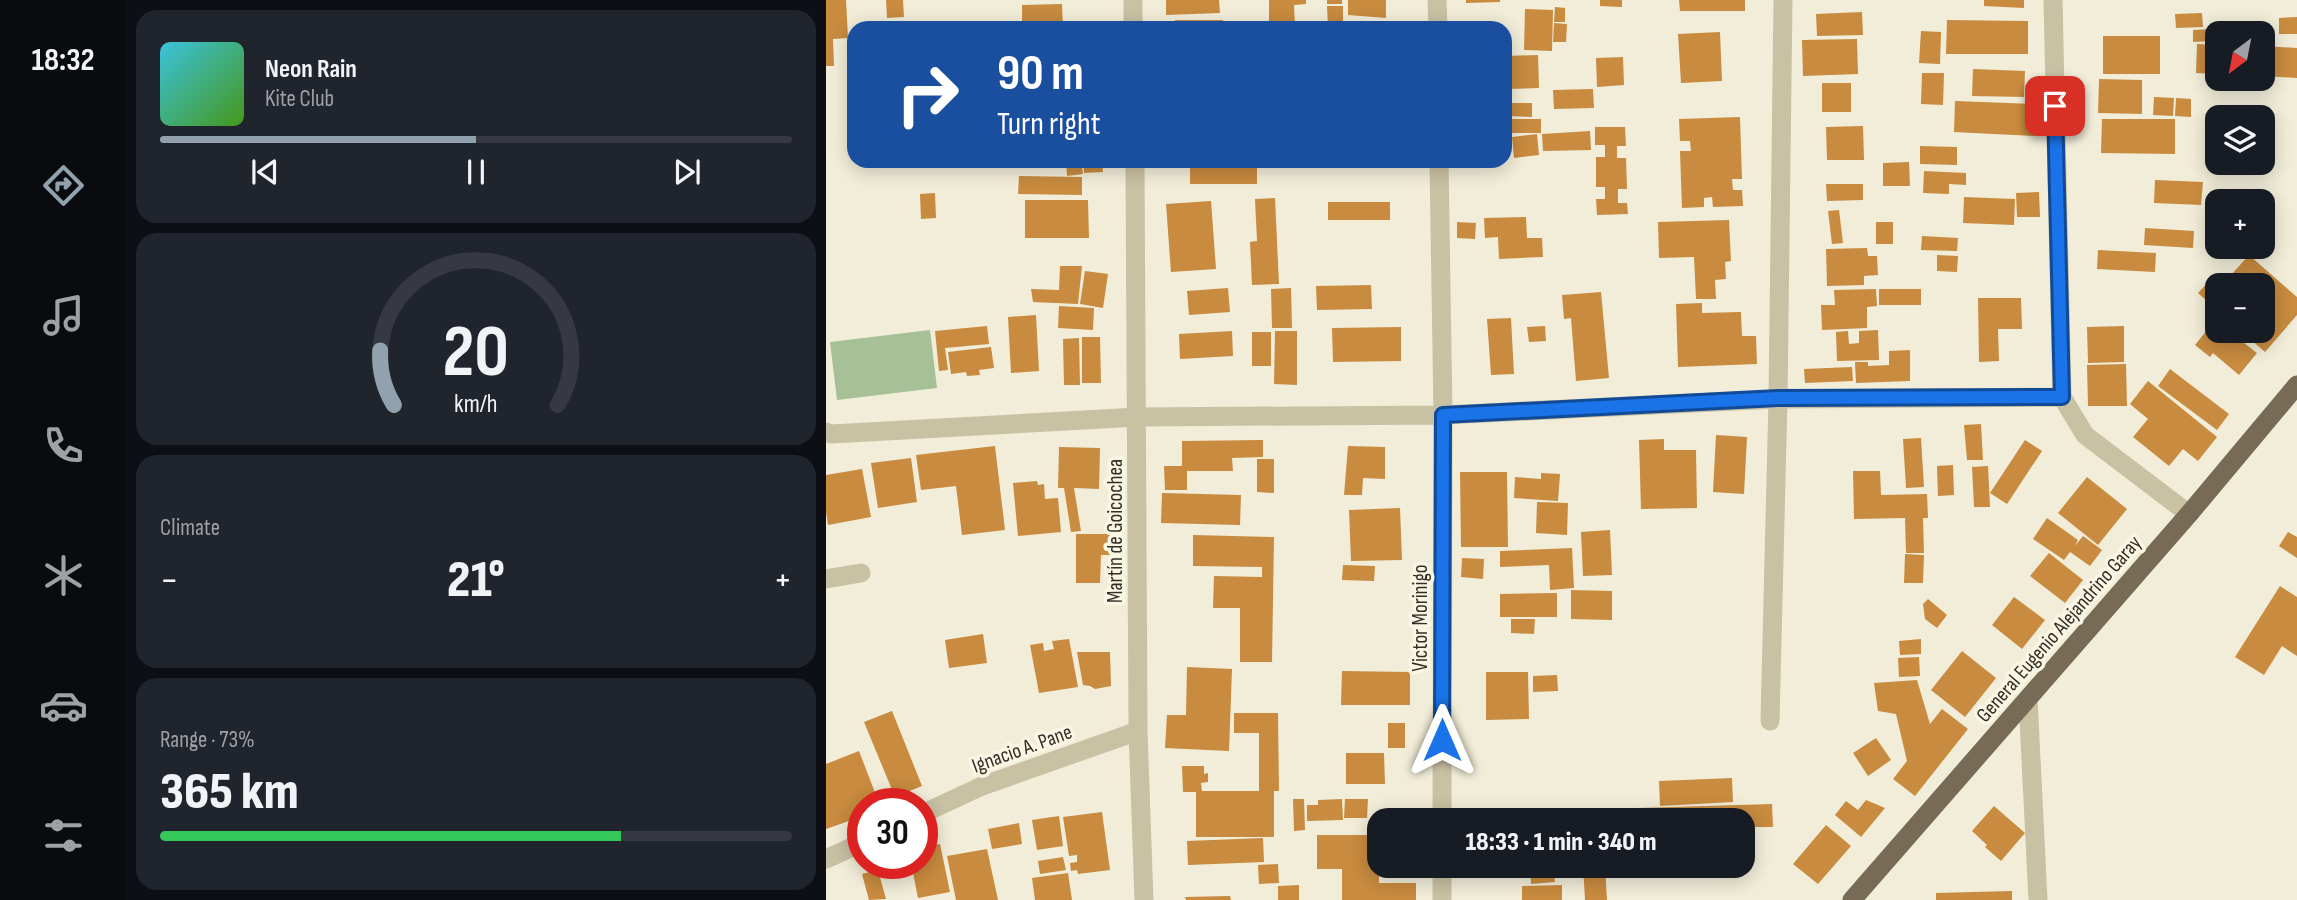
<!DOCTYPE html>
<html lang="en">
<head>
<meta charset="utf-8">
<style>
  :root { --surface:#171b24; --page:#20242c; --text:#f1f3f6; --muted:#9ea1a6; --line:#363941; --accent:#91a2ae }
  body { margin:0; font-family:"Sofia Sans Condensed",sans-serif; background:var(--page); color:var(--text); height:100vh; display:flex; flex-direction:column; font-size:26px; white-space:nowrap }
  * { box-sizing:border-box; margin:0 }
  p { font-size:23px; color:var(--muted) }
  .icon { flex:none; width:38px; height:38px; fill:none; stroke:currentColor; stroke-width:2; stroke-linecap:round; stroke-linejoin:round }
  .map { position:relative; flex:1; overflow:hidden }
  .drawer { display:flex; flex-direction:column; gap:10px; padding:10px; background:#0d0f14; width:700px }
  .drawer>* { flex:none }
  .guide { position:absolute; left:21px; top:21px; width:665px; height:147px; border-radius:21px; box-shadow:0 4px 18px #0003; background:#1a4fa0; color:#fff; overflow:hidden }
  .needle { width:46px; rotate:212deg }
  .tools { position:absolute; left:1379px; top:21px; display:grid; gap:14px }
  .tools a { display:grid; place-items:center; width:70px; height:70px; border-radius:14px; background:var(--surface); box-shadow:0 4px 18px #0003; font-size:35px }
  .speed { position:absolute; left:21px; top:788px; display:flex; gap:14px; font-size:35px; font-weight:700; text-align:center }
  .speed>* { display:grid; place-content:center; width:91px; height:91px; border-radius:50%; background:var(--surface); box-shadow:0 4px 18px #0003; line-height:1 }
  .speed .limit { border:10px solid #d22; background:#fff; color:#111 }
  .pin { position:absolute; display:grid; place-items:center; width:60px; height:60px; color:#fff; margin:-30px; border-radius:14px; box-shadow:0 4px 10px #0006 }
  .me { position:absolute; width:77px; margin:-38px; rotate:0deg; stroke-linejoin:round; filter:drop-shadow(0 0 5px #0008) }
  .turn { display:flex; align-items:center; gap:24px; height:147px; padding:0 35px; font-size:32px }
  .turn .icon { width:91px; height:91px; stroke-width:2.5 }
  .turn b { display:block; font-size:49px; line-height:60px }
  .big { font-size:52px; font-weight:800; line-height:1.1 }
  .drawer .widget { flex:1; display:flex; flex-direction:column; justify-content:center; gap:10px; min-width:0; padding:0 24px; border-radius:21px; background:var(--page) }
  .drawer .dial { align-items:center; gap:0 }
  .dial svg { height:182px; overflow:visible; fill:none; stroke:var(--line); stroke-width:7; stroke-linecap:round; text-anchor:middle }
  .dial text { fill:var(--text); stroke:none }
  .song { display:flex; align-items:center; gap:21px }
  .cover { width:84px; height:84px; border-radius:10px; background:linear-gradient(135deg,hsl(190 70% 55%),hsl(100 70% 35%)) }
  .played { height:7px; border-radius:4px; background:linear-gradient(90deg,var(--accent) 50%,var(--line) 50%) }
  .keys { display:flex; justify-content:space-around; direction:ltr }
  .heat { display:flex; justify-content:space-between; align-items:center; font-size:38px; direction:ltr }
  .charge { height:10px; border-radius:5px; background:linear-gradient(90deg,#34c759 73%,var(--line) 0) }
  .trip { position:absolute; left:541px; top:808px; width:388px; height:70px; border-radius:21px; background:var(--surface); box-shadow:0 4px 18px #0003; font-weight:800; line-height:70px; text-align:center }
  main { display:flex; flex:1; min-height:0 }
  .dock { display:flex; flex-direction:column; width:126px; justify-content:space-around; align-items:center; background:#090b0e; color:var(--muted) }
  .dock .icon { width:49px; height:49px }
  .dock .active { color:var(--accent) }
  .dock b { font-size:32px; color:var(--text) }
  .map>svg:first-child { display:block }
</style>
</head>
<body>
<main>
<nav class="dock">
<b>18:32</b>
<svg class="icon active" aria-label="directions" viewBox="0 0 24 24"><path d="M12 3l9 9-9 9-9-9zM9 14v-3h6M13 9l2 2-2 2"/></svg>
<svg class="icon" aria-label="music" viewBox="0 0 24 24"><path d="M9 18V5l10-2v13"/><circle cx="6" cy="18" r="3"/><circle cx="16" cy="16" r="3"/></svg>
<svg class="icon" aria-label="phone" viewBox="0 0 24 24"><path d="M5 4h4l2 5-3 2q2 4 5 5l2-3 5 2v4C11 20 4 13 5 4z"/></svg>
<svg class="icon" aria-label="climate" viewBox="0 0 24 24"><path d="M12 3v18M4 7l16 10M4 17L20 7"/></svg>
<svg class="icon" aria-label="car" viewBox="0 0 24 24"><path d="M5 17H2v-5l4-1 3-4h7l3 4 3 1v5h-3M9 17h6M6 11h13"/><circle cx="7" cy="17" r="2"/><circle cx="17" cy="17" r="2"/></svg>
<svg class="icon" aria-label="filters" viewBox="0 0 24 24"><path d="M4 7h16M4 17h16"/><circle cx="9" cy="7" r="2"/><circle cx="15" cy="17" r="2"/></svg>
</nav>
<section class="drawer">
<div class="widget">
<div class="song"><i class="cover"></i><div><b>Neon Rain</b><p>Kite Club</p></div></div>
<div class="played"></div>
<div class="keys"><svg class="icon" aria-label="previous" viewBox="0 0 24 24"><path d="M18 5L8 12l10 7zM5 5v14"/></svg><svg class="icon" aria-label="pause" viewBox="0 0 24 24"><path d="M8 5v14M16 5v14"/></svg><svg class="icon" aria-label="next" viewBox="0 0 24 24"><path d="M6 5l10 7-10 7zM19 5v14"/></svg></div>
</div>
<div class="widget dial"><svg viewBox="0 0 100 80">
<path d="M14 69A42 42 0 1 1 86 69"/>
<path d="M14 69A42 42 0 0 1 8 45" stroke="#91a2ae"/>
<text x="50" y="56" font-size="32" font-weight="700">20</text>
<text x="50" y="72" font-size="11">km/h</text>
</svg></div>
<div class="widget"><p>Climate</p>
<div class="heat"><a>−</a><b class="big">21°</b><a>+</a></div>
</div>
<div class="widget"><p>Range · 73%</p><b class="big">365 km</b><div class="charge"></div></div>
</section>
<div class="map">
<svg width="1471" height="900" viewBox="0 0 1471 900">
  <rect width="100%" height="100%" fill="#f1edd8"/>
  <!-- green -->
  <path fill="#a6c098" d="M104 330 111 388 11 400 4 342Z"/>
  <!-- building -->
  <path fill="#c88b3f" d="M0 0H20L22 38 7 39 8 66H0Z
    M60 0H77L78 17 61 18Z
    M340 0H393L394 13 340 15Z
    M443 0H480V4L468 5 469 26H443Z
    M501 0H516V4H501Z
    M522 0H560V18L522 15Z
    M640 0H674V2L640 3Z
    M774 0H796V7L774 6Z
    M853 0H919V11H854Z
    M1158 0H1198V8L1158 6Z
    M236 4 237 28H196V5Z
    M501 6H517V28H502Z
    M729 7 739 8V22H728Z
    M699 9 727 10 726 51 698 50Z
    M1036 12 1037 35 991 36 990 14Z
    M1376 13 1377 27 1350 28 1349 14Z
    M1471 17V34H1453V18Z
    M349 20H397V28H349Z
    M1121 20 1202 21V54H1120Z
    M522 23H552V28H523Z
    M728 23 741 24 740 42H727Z
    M1386 29V41L1367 42V30Z
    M1095 31 1115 32 1114 64 1093 63Z
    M894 32 896 81 855 83 852 34Z
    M1277 36H1334V74H1277Z
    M1031 39 1032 74 977 76 976 40Z
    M1371 44 1391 45V74L1370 73Z
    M1437 46 1471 48V78L1437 76Z
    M712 55 713 88 679 89V56Z
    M797 57 798 85 771 87 770 58Z
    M1147 69 1199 71 1198 97 1146 96Z
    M1096 73H1118L1117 105 1095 104Z
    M1273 79 1316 80V114L1272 113Z
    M996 83H1025V112H996Z
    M767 89 768 108 728 109 727 90Z
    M1328 97 1348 98 1347 116 1327 115Z
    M1350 98 1365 99V117L1349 116Z
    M1129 101 1210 104 1209 136 1128 132Z
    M680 103H706V117L680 116Z
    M914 117 916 179H906L907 190H916L917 206 887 207 886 197 878 198V207L856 208 854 151H865L864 141H854L853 119Z
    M684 119H715V133H684Z
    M1276 119H1349V154L1275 153Z
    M1037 126 1038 160H1001L1000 127Z
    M769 127H799L800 146H791V158H800L801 189H792V203H801L802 214 771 215 770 199H779V187H770V157H779V145H769Z
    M764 131 765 150 717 151 716 134Z
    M711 134 713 155 688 158 686 137Z
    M1094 146 1131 147V165L1094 164Z
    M192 161 208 162V168H191Z
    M240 161H255L257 174 241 176Z
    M257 161H276L277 172 258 173Z
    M364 161H431V184H364Z
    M1083 162 1084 186H1057V163Z
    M1098 171 1140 173V185L1123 184V194L1097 193Z
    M193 176 256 177V195L192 194Z
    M1329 180 1377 182 1375 205 1328 203Z
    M1000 184H1037V200L1001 201Z
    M1213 192 1214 217H1191L1190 193Z
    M109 193 110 218 95 219 94 194Z
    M1138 197 1189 199 1188 225 1137 223Z
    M449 198 453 284 426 285 424 242 431 241 429 199Z
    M199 200H262L263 238H199Z
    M385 201 390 269 345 272 340 204Z
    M502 202H564V220H502Z
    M1013 210 1017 243 1006 244 1002 211Z
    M700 217 701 238H716L717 257 673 259 672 237 659 238 658 218Z
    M903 220 905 261 899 262 900 279 889 280 890 299H870L868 257 833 258 832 222Z
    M631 222 650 223 649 239 631 238Z
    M1050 222H1067V244H1050Z
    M1319 228 1368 231 1367 248 1318 245Z
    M1096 236 1132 238 1131 251 1095 250Z
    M1041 248 1042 256H1051L1052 275 1038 276V285L1001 286 1000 249Z
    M1272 250 1330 253 1329 272 1271 269Z
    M1111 255 1132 256 1131 272 1111 271Z
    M1423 255 1471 297V315L1439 352 1415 331H1437V285H1391V310L1372 293 1387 277 1396 285Z
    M234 266H256L252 304 207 302 205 289 233 290Z
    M259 271 282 274 277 308 254 304Z
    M545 285 546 309 491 310 490 286Z
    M402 288 404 312 363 315 361 291Z
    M465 288 466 328H446L445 289Z
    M1050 289 1051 306 1041 307V328L996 330 995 305H1009L1008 290Z
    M1053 289H1095V305H1053Z
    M775 292 783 378 750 381 745 318 738 319 736 295Z
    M1152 298H1195L1196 329H1172L1173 361 1153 362Z
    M876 303V313L915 312 916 336H930L931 364 852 367 850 304Z
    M233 306 268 308 267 330 232 328Z
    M210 315 213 371 185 373 182 317Z
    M685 318 688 374 665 375 661 319Z
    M1389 320 1391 322V331H1403L1431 353 1413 375 1387 353 1384 357 1369 345Z
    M161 326 163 344 119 348 122 370 113 371 109 331Z
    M719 326 720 341 703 342 701 327Z
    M1298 326V362L1262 363 1261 327Z
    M575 327V361L507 362 506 328Z
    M1052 330 1053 360 1011 361 1010 332 1022 331 1023 344 1033 343V331Z
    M406 331 407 356 354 359 353 334Z
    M449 331H471V385L448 384Z
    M426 332H445V366H426Z
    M256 337H274L275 383H256Z
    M253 338 254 385H238L237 339Z
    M165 347 168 368 153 370 154 375 141 376 140 372 125 374 122 352Z
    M1084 350V381L1030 383 1029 362H1042V366L1063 365V351Z
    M1300 364 1301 406H1262L1261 365Z
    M1026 367 1027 381 979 383 978 369Z
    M1344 369 1403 414 1391 430 1332 386Z
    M1322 381 1391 437 1372 461 1357 449 1343 466 1307 437 1322 419 1304 404Z
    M1155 424 1157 460H1141L1138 425Z
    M890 435 921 437 918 494 887 492Z
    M1095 438 1098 487 1080 488 1077 439Z
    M838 439V450H870L871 508 815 509 813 440Z
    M437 440V457L406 458 407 471H361V490H339L338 466H356V441Z
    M1199 440 1216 451 1181 504 1164 493Z
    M169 446 179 530 136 535 130 486 95 490 90 455Z
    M522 446 559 447V479L537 478 536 495H518Z
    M233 447 274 448 273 489 248 488 255 531 245 532 238 488H232Z
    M85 458 91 502 52 508 45 463Z
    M431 459H448V493L431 492Z
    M1127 465 1128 495 1112 496 1111 466Z
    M1162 466 1164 507H1148L1146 467Z
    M36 469 45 517 2 525 0 512V475Z
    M1027 471H1054L1055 495 1101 494 1102 518H1097L1098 553H1080L1079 518 1028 519Z
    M634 472H681L682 547H635Z
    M715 473 734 474 732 501 688 498 689 477 715 479Z
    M1261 477 1301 509 1272 545 1232 513Z
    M211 481 212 485 218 484 219 499 232 498 235 532 192 536 187 483Z
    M336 493 415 495 414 525 335 523Z
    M711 502 742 503 741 535 710 533Z
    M574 508 576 560 525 561 523 510Z
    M1221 518 1252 540 1249 546 1257 536 1276 550 1264 566 1244 552 1238 560 1207 539Z
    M784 530 786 575 757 576 755 532Z
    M1462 532 1471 537V558L1453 546Z
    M250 534H286V555H275L274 583H250Z
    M367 535 448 537 446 662H414V608H387L388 576 436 577V567L367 566Z
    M746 548 748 588 724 590 723 565 674 567V551Z
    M1223 553 1257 580 1239 603 1204 576Z
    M1079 554 1098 555 1097 583H1078Z
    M636 558 658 559 657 579 635 577Z
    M517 565 549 566 548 581 516 580Z
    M1454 586 1471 597V656L1456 646 1438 675 1409 657Z
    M745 590 786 591V620L745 619Z
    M731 593V617H674V594Z
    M1188 597 1219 620 1196 649 1166 625Z
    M1102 599 1121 615 1111 628 1099 619 1097 604Z
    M685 619H709L708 634 685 633Z
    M157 634 161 663 123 668 119 640Z
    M243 639 252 687 213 693 204 645 217 643 218 651 228 649 226 641Z
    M1095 639V654L1074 655 1073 641Z
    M1136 651 1170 678 1139 717 1105 690Z
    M251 652H284L285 686 269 689 264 686 257 685Z
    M1093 657 1094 676 1073 677 1072 658Z
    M361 667 406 669 403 751 339 748 341 715H360Z
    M516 671 584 672V705H515Z
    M660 672H702L703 719 660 720Z
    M731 675 732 691 707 692V676Z
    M1091 680 1104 724 1116 709 1142 729 1089 796 1067 779 1081 761 1070 714 1052 711 1048 683Z
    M66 711 96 786 69 797 38 722Z
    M408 713H452L453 791H448V837H370V792H357L356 766H378V774L382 773V782L375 783 376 791H433V733H408Z
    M562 723H579V748H562Z
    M1050 738 1065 760 1042 776 1027 753Z
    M33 751 53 803H37V816L0 829V764Z
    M520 753H558L559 784H520Z
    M906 778 907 802 834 806 833 781Z
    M467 799H478L479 830 468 831Z
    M516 799 517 820 481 821V805H492V800Z
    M519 799H542L541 818H518Z
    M1040 800 1059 808 1035 837 1009 815 1020 801 1032 810Z
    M946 804 947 827H924V857H917V821H780L779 809Z
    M1168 806 1199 833 1175 861 1159 847 1161 845 1146 831Z
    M276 812 284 870 252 874 251 870 245 871 244 863 251 862V855L243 856 237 817Z
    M233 816 237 846 211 850 206 820Z
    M193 823 196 844 166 849 162 829Z
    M1000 825 1025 846 992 884 967 864Z
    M491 835H553V866H568V869H553V883H590V900H516V869H491Z
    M437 838 438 862 362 865 361 841Z
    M114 844 124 892 92 898 85 863H96V847Z
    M161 849 172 900H130L121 856Z
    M237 857 240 870 214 874 212 861Z
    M452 864 453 883 433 884 432 865Z
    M704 866H727L729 882 705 884Z
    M757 866H779L781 900H759Z
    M872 866H916V869L872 871Z
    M52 870 60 899 43 900 36 874Z
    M242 873 246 900H209L206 878Z
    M473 885V900H452V886Z
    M736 885V900H696V886Z
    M1186 891V900H1110V893Z
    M404 896 405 900H360L359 897Z"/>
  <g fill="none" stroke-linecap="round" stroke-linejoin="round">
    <!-- minor -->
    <path stroke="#c9c1a4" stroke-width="19" d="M307 0V28
      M611 0 612 28
      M1227 0 1236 397 1259 435 1363 514
      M309 161 312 731 318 900
      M613 161 617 415 616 821
      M0 432 5 434 312 417 617 415 952 399 1236 397
      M0 579 35 573
      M1202 699 1212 900
      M944 721 952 399 957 0
      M96 814 156 786 312 731
      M0 859 37 842
      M616 900V866"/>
    <!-- primary -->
    <path stroke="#776b56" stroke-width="19" d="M1026 900 1363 514 1471 385"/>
  </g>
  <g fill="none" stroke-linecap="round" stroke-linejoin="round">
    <!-- route casing -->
    <g stroke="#114b97" stroke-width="18">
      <path id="route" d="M616 740 617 415 952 398 1236 397 1229 106"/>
    </g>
    <!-- route -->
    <use href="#route" stroke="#1a73e8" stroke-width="12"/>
  </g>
  <g text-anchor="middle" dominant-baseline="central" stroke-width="7" stroke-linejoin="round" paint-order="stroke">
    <!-- street labels -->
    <g font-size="21" fill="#342f26" stroke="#f9f6e4">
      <text transform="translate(289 531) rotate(-90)">Martín de Goicochea</text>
      <text transform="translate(594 618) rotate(-90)">Victor Morinigo</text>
      <text transform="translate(1233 629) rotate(-49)">General Eugenio Alejandrino Garay</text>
      <text transform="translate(196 749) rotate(-20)">Ignacio A. Pane</text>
    </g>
  </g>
</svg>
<div class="tools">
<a><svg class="needle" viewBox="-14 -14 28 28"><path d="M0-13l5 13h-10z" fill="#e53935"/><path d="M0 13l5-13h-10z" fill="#9ea1a6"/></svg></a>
<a><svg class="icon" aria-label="layers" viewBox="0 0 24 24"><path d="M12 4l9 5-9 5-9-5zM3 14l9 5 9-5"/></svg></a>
<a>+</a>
<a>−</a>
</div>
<div class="speed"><div class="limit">30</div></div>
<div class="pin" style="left:1229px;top:106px;background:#d93025"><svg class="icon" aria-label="arrive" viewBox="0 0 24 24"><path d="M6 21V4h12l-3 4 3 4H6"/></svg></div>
<svg class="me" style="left:616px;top:740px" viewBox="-20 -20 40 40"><path d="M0-17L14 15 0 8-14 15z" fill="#1a73e8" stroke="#fff" stroke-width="4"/></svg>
<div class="trip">18:33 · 1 min · 340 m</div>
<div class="guide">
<div class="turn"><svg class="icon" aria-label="right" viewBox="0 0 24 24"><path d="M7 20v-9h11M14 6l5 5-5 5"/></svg><div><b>90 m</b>Turn right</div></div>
</div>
</div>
</main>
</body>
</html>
